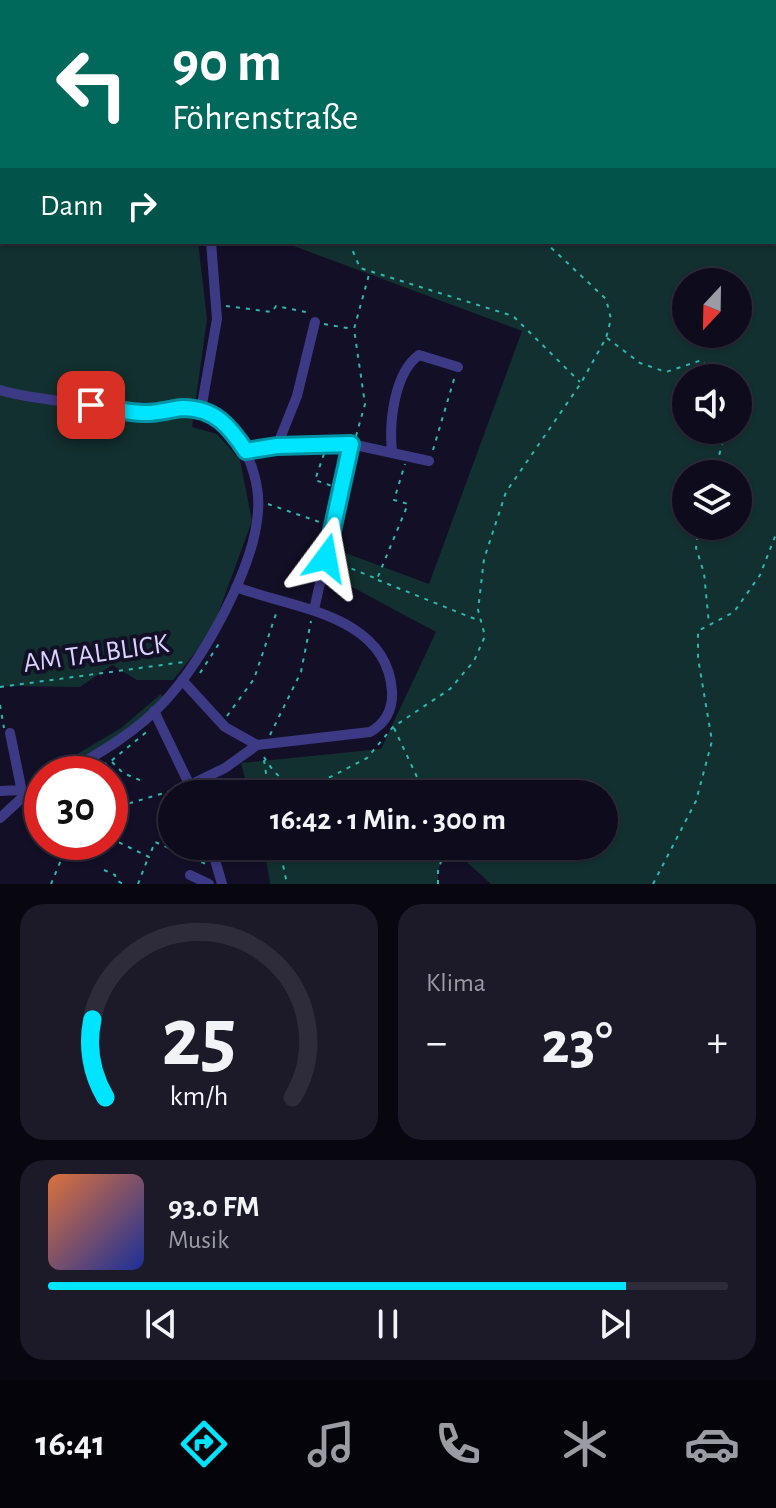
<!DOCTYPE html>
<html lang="de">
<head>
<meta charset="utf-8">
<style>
  :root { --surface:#0e0b1c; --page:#1c1929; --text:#f1f3f6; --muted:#9b9ba3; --line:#2e2b3b; --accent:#00e5ff }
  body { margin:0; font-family:"Alegreya Sans",sans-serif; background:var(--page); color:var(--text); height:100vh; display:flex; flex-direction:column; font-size:30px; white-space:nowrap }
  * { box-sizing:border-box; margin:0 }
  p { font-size:26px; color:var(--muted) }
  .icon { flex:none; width:44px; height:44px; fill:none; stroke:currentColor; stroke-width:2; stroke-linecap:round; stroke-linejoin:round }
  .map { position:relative; height:884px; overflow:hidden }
  .side { display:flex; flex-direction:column; gap:20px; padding:20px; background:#08060f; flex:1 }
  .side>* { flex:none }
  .hud { position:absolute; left:0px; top:0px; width:776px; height:244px; box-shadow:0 2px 6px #0004,0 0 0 2px var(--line); background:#00695c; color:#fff; overflow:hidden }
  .needle { width:52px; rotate:202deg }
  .tools { position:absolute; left:672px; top:268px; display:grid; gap:16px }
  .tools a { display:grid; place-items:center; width:80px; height:80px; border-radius:50%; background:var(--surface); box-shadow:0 2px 6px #0004,0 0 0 2px var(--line); font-size:40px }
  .speed { position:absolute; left:24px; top:756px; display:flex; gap:16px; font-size:40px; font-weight:700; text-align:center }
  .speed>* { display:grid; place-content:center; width:104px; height:104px; border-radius:50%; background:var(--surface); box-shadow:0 2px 6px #0004,0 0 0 2px var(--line); line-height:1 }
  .speed .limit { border:12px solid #d22; background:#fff; color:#111 }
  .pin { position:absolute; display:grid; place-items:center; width:68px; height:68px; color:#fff; margin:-34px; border-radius:16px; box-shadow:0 4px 12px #0006 }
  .me { position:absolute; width:88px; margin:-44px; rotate:13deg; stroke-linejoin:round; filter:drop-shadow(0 0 6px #0008) }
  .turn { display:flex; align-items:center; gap:28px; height:168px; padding:0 40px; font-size:36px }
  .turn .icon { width:104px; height:104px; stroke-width:2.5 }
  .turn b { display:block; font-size:56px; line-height:68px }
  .then { display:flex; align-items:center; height:76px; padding:0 40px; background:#0003; gap:16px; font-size:30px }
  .big { font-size:60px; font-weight:700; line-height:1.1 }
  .side .tile { flex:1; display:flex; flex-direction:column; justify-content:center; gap:12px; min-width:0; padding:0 28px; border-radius:24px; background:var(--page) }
  .side .dial { align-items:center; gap:0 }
  .dial svg { height:208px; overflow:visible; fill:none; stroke:var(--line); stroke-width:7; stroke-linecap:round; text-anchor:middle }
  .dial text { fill:var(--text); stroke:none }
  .song { display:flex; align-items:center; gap:24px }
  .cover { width:96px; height:96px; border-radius:12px; background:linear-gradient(135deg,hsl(20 70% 55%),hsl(230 70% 35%)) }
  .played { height:8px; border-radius:4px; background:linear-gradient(90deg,var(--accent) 85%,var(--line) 85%) }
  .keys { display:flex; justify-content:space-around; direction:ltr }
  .heat { display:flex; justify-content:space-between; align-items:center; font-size:44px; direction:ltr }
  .side .tiles { flex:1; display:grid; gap:20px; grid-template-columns:1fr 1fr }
  .tile:last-child { grid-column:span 2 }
  .trip { position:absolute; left:158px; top:780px; width:460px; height:80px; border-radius:40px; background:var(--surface); box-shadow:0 2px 6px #0004,0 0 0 2px var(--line); font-weight:700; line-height:80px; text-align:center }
  .menu { display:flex; height:128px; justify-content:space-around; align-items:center; background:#06040b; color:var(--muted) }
  .menu .icon { width:56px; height:56px }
  .menu .on { color:var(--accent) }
  .menu b { font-size:36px; color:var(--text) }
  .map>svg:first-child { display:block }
</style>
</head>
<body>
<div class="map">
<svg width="776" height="884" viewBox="0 0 776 884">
  <rect width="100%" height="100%" fill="#130f26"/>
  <!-- green -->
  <path fill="#12302f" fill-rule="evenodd" d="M0 0H776V884H491L449 846H604V794H249L241 763 381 749 436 632 339 580 340 551 429 584 522 331 283 242H774V2H2V242H198L207 319 192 427 217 434 240 460 252 521 211 633 173 680H137L112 665 80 687 0 686ZM686 282H738V334H686ZM686 378H738V430H686ZM686 474H738V526H686Z
    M161 694 165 701 74 768 69 759 121 728Z
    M264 846H446L438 871V884H270Z"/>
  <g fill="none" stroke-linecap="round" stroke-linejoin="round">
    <!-- path -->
    <path stroke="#2fb8b0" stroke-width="2" stroke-dasharray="4 6" stroke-linecap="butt" d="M257 0 263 2
      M42 2V0
      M178 2 185 0
      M211 2V0
      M346 2 349 0
      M0 18 2 19
      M0 65 2 66
      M774 153 776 154
      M349 242 360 268 513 316 580 382
      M226 306 272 312 276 306 306 312 309 315
      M324 324 353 329
      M607 338 640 363 666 372 702 360 712 376 717 378
      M356 436 365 404 354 329 370 271
      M433 450 455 376
      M324 454 315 480 332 486
      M714 474 726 430
      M268 504 325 524
      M699 526 696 548 704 573 709 624
      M333 561 377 579 408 504 394 500 405 464
      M378 580 480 621
      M200 673 220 642
      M0 687 184 662
      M0 705 4 728
      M227 716 254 679 277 611
      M394 728 425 794
      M270 735 301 672 311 621
      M264 757C274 774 289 790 311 786
      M264 760 269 794
      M112 762 123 773 142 781
      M44 774 56 767
      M85 774 111 761 149 730
      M318 785 331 784 365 789 393 785 405 794
      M304 794 313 786 367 758 393 727 450 689 474 661 485 636 478 610 484 559 506 492 581 383 606 338 611 319 606 299 545 242
      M110 809 181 788
      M110 838 149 857 155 842 206 864
      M279 846 287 884
      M104 870 115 875 116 880 123 884
      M51 884 66 848 72 842
      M138 884 148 858
      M438 884V871L446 846
      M653 884 696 801 712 741 698 658V631L734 612 760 575 776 534"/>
    <!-- minor -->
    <path stroke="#3d3a85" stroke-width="10" d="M0 390C26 398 56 400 84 404 103 407 124 412 144 413 168 414 192 403 215 415 226 421 233 432 240 442 252 461 260 488 258 511 255 567 204 658 166 700 138 731 100 753 63 774
      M201 410 217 319 211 242
      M277 446 297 396 315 322
      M246 451 277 446 351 444 429 461
      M392 451C389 423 394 373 419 355L458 367
      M314 610 351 444
      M182 680 225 727 257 745 370 732C386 723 393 710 392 691 387 614 291 608 236 587
      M154 711 194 794
      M10 733 23 797
      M190 785 225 768 257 745
      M0 791 21 790
      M0 818 23 797 42 786
      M211 846 222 884
      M190 875 209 884"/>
  </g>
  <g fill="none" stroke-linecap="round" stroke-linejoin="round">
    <!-- route casing -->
    <g stroke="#0095a6" stroke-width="20">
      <path id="route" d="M91 405C108 408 128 413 146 413 159 413 171 409 183 408 215 408 230 427 246 451L277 446 351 444 326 558"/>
    </g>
    <!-- route -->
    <use href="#route" stroke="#00e5ff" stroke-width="14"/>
  </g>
  <g text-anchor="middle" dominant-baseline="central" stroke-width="8" stroke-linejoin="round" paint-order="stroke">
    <!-- street labels -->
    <g font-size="28" fill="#d9d4ff" stroke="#130f26">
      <text transform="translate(96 654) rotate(-8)">AM TALBLICK</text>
    </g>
  </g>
</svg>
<div class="tools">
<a><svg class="needle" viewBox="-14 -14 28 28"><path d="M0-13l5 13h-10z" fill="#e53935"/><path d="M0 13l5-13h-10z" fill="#9b9ba3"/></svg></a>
<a><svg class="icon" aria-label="sound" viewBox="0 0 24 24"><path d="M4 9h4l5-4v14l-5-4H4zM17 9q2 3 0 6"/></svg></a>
<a><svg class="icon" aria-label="layers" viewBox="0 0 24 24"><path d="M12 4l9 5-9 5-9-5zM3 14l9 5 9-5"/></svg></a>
</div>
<div class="speed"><div class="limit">30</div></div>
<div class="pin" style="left:91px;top:405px;background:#d93025"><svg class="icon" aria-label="arrive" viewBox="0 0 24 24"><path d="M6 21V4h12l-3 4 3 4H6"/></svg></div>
<svg class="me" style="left:326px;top:558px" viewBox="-20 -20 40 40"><path d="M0-17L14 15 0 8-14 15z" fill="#00e5ff" stroke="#fff" stroke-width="4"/></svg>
<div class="trip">16:42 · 1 Min. · 300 m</div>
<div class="hud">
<div class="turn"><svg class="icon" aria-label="left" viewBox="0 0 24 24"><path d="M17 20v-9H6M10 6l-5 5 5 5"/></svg><div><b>90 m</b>Föhrenstraße</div></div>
<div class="then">Dann<svg class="icon" aria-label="right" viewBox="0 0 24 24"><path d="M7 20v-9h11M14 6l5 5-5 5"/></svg></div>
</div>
</div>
<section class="side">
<div class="tiles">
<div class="tile dial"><svg viewBox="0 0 100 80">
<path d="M14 69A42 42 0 1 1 86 69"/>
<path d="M14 69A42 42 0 0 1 9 39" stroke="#00e5ff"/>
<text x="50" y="56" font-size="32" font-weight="700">25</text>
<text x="50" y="72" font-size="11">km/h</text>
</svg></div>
<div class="tile"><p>Klima</p>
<div class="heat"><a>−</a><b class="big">23°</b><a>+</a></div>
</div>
<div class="tile">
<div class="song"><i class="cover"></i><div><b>93.0 FM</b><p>Musik</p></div></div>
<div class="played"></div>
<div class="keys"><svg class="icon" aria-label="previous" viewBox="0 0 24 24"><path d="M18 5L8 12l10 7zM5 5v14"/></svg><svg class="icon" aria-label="pause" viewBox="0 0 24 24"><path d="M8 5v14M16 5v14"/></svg><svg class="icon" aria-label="next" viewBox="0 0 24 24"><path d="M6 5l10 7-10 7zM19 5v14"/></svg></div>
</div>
</div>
</section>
<nav class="menu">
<b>16:41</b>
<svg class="icon on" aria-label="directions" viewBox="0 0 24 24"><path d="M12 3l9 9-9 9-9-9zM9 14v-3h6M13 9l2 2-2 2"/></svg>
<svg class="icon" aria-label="music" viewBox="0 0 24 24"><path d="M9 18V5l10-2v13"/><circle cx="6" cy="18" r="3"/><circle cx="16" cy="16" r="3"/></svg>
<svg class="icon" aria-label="phone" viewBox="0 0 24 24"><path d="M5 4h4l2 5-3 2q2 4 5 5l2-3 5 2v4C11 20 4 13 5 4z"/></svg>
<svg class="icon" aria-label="climate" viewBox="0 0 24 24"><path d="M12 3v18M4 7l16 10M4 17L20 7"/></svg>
<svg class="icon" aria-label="car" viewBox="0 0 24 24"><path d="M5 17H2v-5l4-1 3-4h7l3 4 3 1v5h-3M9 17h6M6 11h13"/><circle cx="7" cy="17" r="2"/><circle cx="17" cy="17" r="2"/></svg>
</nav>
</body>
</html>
